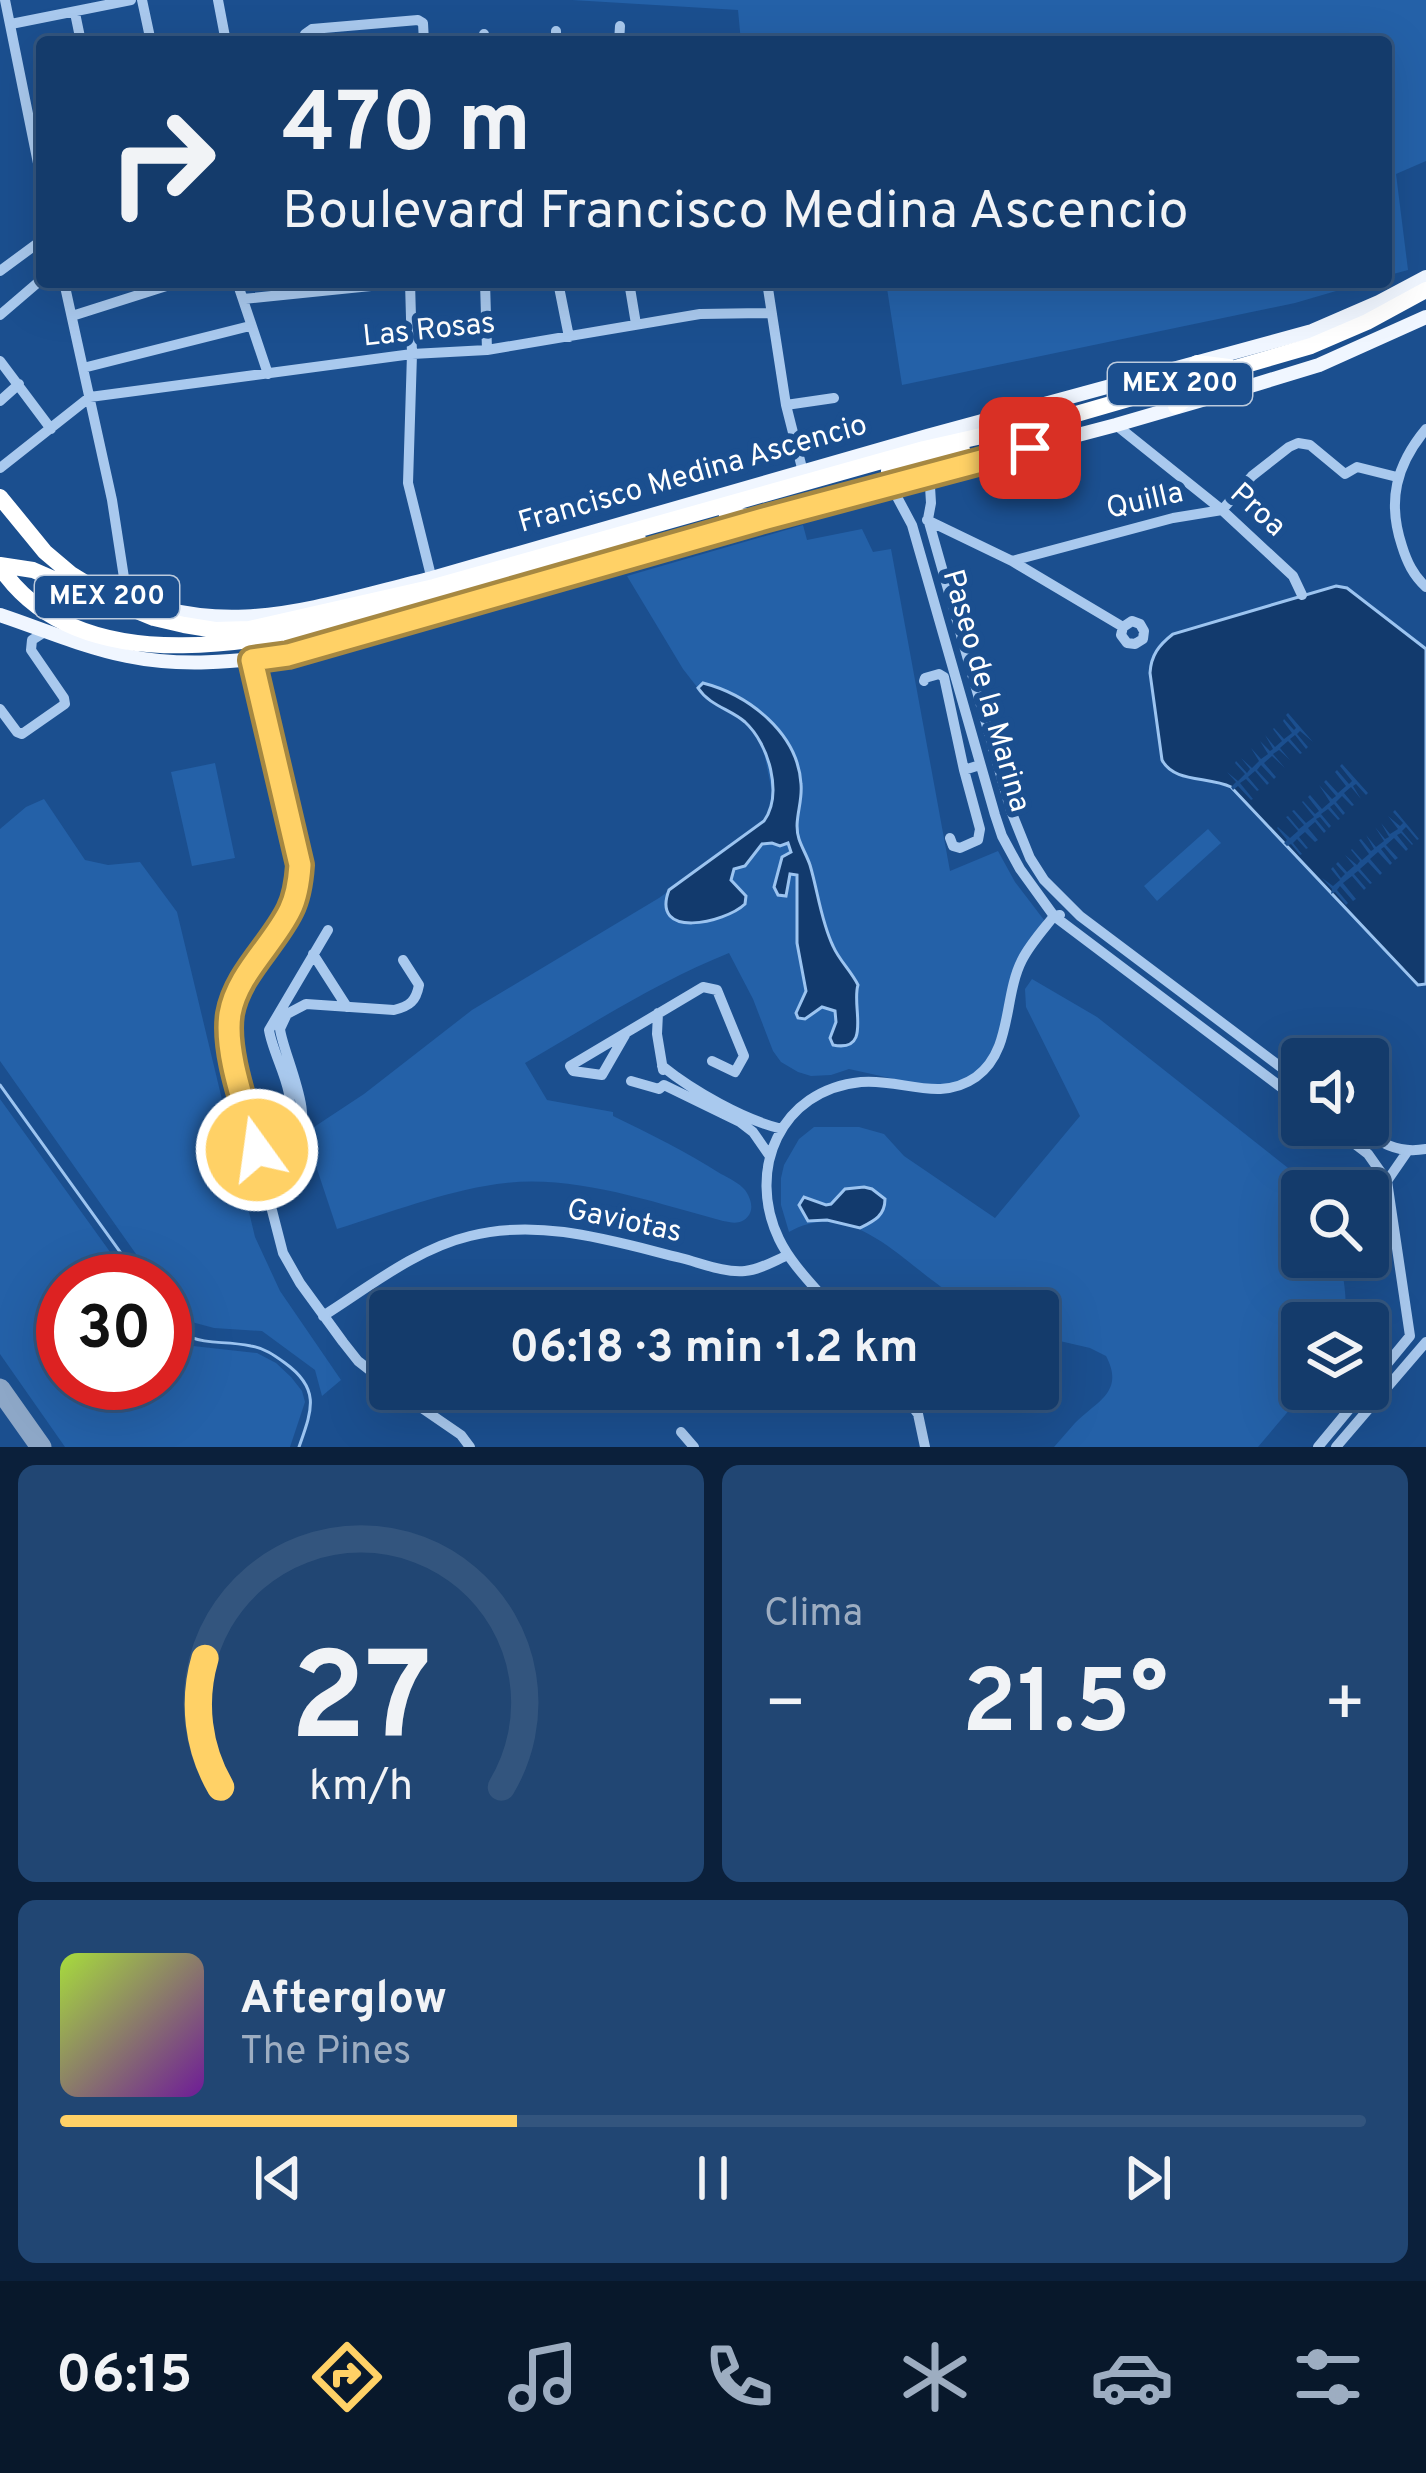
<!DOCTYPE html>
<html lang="es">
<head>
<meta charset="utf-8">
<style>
  :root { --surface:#143b6b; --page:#214673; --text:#f1f3f6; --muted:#9dadc1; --line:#33557e; --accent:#ffd166 }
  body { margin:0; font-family:Overpass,sans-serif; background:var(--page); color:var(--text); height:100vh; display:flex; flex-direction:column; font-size:45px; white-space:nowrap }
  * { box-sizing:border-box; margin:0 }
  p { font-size:39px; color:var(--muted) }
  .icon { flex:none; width:66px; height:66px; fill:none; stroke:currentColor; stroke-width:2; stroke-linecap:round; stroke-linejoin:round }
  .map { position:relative; height:1447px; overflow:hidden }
  .panel { display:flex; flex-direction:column; gap:18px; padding:18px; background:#0b203b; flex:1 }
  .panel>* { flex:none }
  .banner { position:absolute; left:36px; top:36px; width:1356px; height:252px; border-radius:12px; box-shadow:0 12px 48px #0002,0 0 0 3px var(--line); background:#143b6b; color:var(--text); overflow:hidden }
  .controls { position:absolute; left:1281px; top:1038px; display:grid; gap:24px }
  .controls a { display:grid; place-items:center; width:108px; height:108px; border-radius:12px; background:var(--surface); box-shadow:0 12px 48px #0002,0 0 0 3px var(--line); font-size:60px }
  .speed { position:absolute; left:36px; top:1254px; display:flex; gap:24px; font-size:60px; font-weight:700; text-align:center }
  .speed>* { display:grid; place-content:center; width:156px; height:156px; border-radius:50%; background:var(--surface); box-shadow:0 12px 48px #0002,0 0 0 3px var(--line); line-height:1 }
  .speed .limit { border:18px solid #d22; background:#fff; color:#111 }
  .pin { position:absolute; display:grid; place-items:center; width:102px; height:102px; color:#fff; margin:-51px; border-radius:24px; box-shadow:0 6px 18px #0006 }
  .me { position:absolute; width:132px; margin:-66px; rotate:346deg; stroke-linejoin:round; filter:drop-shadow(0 0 9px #0008) }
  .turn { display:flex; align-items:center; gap:42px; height:252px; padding:0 48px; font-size:54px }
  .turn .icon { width:156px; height:156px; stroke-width:2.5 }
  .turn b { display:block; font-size:84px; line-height:102px }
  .big { font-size:90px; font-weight:700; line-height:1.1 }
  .panel .tile { flex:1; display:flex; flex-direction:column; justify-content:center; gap:18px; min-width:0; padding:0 42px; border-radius:18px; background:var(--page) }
  .panel .dial { align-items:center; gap:0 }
  .dial svg { height:312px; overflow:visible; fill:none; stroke:var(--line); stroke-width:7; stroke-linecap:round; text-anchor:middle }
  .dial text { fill:var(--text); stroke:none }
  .song { display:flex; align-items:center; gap:36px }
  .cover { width:144px; height:144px; border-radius:18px; background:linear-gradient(135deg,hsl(80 70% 55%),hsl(280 70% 35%)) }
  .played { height:12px; border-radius:6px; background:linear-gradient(90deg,var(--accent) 35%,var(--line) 35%) }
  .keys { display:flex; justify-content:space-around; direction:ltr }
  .heat { display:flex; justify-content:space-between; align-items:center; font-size:66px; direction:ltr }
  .panel .tiles { flex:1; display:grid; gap:18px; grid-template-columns:1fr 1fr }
  .tile:last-child { grid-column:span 2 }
  .trip { position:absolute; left:369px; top:1290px; width:690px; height:120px; border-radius:12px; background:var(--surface); box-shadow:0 12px 48px #0002,0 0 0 3px var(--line); font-weight:700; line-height:120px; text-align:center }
  .tab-bar { display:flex; height:192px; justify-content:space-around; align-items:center; background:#08182b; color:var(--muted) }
  .tab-bar .icon { width:84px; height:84px }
  .tab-bar .selected { color:var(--accent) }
  .tab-bar b { font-size:54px; color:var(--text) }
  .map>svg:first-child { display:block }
</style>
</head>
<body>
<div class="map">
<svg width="1426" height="1447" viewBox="0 0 1426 1447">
  <rect width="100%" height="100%" fill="#1b4f8f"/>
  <!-- green -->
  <path fill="#2461a8" d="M572 0H1426V161L1396 174 1408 270 1386 276V42H741L738 10Z
    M886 282H1367L1295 303 902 385Z
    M803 525 807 540 862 529 873 552 891 549 950 871 998 851 1015 882 1044 920 1018 966 1004 1021 986 1064 967 1080 947 1088 926 1086 849 1069 831 1075 811 1076 798 1072 781 1062 773 1051 753 999 729 953C657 982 592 1024 525 1063L547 1100 613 1112V1116C650 1134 687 1152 721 1174 729 1178 739 1183 745 1190 750 1197 754 1207 749 1215 742 1225 733 1223 723 1221 651 1202 572 1173 497 1184 442 1192 389 1213 337 1229L305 1133 364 1094 472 1010 659 898 756 828 770 812 773 797 762 743 744 722 704 696 683 669 627 576Z
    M215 763 235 858 192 866 171 772Z
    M44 799 85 860 108 865 140 862 177 912 255 1237 280 1291 341 1380 322 1396 315 1370 262 1331 214 1328 188 1321 165 1296V1281H155L0 1061V829L26 807Z
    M1208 829 1221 843 1157 901 1144 886Z
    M1032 979 1097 1017 1297 1175 1313 1191H1302V1257H1339C1344 1279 1348 1300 1344 1323H1302V1389H1307L1258 1447H1054C1061 1439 1068 1431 1075 1423 1097 1401 1125 1392 1106 1356L1090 1348 1038 1336V1311C1021 1311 999 1314 982 1311 971 1309 960 1299 950 1293 901 1261 851 1197 789 1232L781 1205V1178L784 1165 799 1139 814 1127H859L884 1134 904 1156 995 1218 1080 1116 1026 1007 1025 989Z
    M0 1099 131 1281H63V1383H165V1327L179 1340 193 1346 257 1353 276 1363 291 1377 302 1391 305 1402 290 1447H65L0 1354Z"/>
  <!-- water -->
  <path fill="#123a6d" stroke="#9cc4f0" stroke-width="3" d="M1336 586 1347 588 1426 649V984L1418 985 1231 787C1208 776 1174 783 1162 760L1150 673C1151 655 1159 645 1173 634Z
    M703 683C749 695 798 733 801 784 803 803 793 821 799 839 802 848 807 856 810 865 818 892 821 921 833 946 839 960 851 971 858 985 851 1006 873 1053 833 1045L830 1038 836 1022 835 1011 822 1007 805 1019 798 1018 796 1013 806 991 797 943V875L790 874 786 896 778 895 774 887 782 857 791 852 788 843 780 846 772 843 762 844 745 866 734 869 731 880 746 896 745 904C725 923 650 940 669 890L764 821C783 794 769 744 745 722 730 709 710 706 698 688Z
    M864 1187 872 1189 885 1199C885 1216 874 1221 860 1228L827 1220 808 1221 799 1205 804 1197 826 1205 831 1204 845 1189Z"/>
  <!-- pier -->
  <path fill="#1b4f8f" d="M1288 713 1313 742 1300 731 1297 734 1308 747 1306 749 1295 735 1290 739 1302 753 1300 754 1288 741 1280 748 1290 760 1279 750 1273 754 1285 768 1272 756 1264 763 1276 777 1274 779 1261 765 1257 770 1269 783 1267 785 1255 771 1248 777 1259 790 1257 791 1246 779 1240 783 1253 799 1251 800 1238 786 1233 790 1231 787 1236 782 1227 772 1238 781 1245 774 1235 763 1236 761 1247 773 1250 769 1241 758 1252 768 1259 761 1251 748 1261 759 1268 754 1260 741 1270 751 1273 749 1265 735 1275 747 1282 741 1273 729 1274 728 1284 739 1292 733 1283 721 1284 719 1294 730 1296 728 1286 715Z
    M1342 764 1368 793 1366 795 1356 784 1353 786 1361 799 1351 787 1344 793 1354 805 1352 806 1342 796 1336 802 1345 813 1343 815 1334 804 1330 807 1340 819 1338 820 1328 809 1321 814 1331 826 1329 828 1320 817 1316 819 1326 831 1324 833 1315 822 1308 828 1318 840 1315 842 1305 832 1299 837 1308 848 1306 849 1297 839 1293 843 1302 854 1300 855 1291 844 1287 846 1284 843 1287 840 1277 828 1278 827 1290 838 1298 831 1286 817 1288 816 1299 829 1304 825 1292 811 1294 810 1306 823 1314 817 1302 802 1303 801 1315 814 1319 811 1308 797 1310 795 1322 809 1330 802 1319 785 1332 799 1336 796 1324 782 1326 780 1338 793 1346 786 1335 772 1337 770 1349 784 1352 781 1340 766Z
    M1395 810 1419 839 1417 840 1406 827 1402 831 1413 844 1412 845 1401 833 1397 835 1408 849 1406 851 1394 838 1386 845 1398 858 1395 860 1384 847 1381 849 1392 863 1390 865 1378 852 1370 859 1382 873 1380 875 1368 862 1360 869 1372 883 1370 884 1358 871 1354 874 1366 888 1364 890 1352 876 1343 883 1356 899 1353 901 1340 886 1337 890 1348 903 1346 905 1335 892 1331 894 1332 889 1322 878 1333 886 1340 880 1331 869 1333 867 1341 878 1345 874 1336 864 1338 862 1347 872 1354 866 1345 855 1357 865 1360 861 1351 850 1352 849 1362 860 1369 854 1359 840 1361 839 1371 851 1374 849 1366 835 1376 847 1384 841 1375 827 1385 839 1389 837 1381 823 1390 834 1398 829 1388 816 1400 826 1403 823 1393 812Z"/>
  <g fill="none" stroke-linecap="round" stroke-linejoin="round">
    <!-- stream -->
    <path stroke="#9cc4f0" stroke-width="3" d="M0 1085 141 1281
      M165 1315C192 1351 213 1338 251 1346 264 1348 274 1355 285 1363 321 1389 312 1410 299 1447"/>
    <!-- taxiway -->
    <path stroke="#8da7c7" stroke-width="21" d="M0 1389 41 1447"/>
    <!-- minor -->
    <path stroke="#a9c9ee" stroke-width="10" d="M5 0 42 183
      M142 0 151 42
      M218 0 226 42
      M75 13 81 42
      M11 24 131 0
      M484 34V42
      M303 42 305 34 312 29 418 20 423 23 424 42
      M556 42V31
      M619 42 620 26
      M0 271 42 240
      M64 282 112 500 127 597
      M237 282 268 374
      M410 282 412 354 408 483 433 584
      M485 282 487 350
      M558 282 569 337
      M629 282 636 324
      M767 282 786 405 803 472
      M243 299 410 282
      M0 315 42 279
      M72 316 179 282
      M0 361 51 429
      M83 368 250 326
      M0 401 19 384
      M786 405 834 398
      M1116 425 1222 510 1293 576 1302 595
      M1426 429C1396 465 1387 501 1402 546 1407 562 1413 575 1426 587
      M0 468 90 397 412 354 487 350 700 314 771 313
      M929 470 931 503 928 519 1011 811 1030 858 1044 880 1080 916 1302 1083
      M889 482 912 525 995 815 1002 836 1020 869 1054 916 1302 1103
      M927 520 1012 561 1123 627 1121 635 1127 643 1135 644 1143 639 1144 631 1140 624 1132 621 1123 627
      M1012 561 1173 518 1222 510 1252 476 1289 447 1298 443 1310 445 1345 474 1357 467 1397 477
      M250 638C256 714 282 790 300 865 296 930 247 952 232 1007 226 1025 231 1045 234 1063L283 1253 300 1283 343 1342 358 1361 390 1386
      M924 681 925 678 939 674 944 677 964 770
      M0 709 17 732 22 734 65 704 64 698 31 650 32 640 46 631
      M950 838 953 846 960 848 978 840 980 829 964 770 980 765
      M313 954 347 1007
      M658 1013 657 1034 663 1070
      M570 1066 703 987 717 990 744 1056 735 1072 712 1061
      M570 1066 573 1071 602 1075 625 1035
      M662 1066C693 1091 744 1120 782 1129
      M631 1081 659 1089 664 1085 740 1122 753 1132 769 1155
      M1330 1125 1368 1154 1387 1181 1410 1336 1368 1387
      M1358 1125C1381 1143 1396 1154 1426 1149
      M252 1130 286 1120C300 1097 273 1057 269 1030L328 930
      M257 1150C268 1147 284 1145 294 1139 318 1123 283 1054 280 1029L287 1014 306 1004 394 1010C410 1006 416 1001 419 985L403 960
      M1387 1181 1407 1152
      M835 1311C816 1288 792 1266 779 1239 746 1170 780 1090 861 1082 901 1078 939 1103 976 1077 1013 1050 1003 997 1022 960 1030 944 1043 930 1054 916L1060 915
      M323 1316C369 1287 416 1249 470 1236 541 1218 612 1241 681 1258 701 1263 724 1273 745 1271 759 1270 774 1261 788 1255
      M394 1389 461 1435 470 1447
      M900 1389 918 1414 925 1447
      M681 1432 694 1447
      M1318 1447 1366 1389
      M1336 1447 1426 1342"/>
    <!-- major -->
    <path stroke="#f0f6ff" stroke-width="14" d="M102 585C219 645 313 607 432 578L927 436 1312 331 1379 302 1426 277
      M0 615C42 629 83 647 127 656 179 667 235 662 288 655L767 517 1116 425 1257 384 1319 365 1426 317"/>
    <!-- highway -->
    <path stroke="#fff" stroke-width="16" d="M1197 363 1229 367
      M1176 406 1201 388
      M995 444 1030 448
      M889 471 963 452
      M0 497 45 552 71 574 120 604 154 618 184 625 215 630 249 629 434 587 924 449 1066 417 1311 346 1367 322 1426 290
      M727 516 767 517
      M0 565 33 570 79 590
      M0 567C84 691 282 638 401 608 481 588 560 564 639 541"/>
  </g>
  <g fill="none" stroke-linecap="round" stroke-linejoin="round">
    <!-- route casing -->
    <g stroke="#a68842" stroke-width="30">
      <path id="route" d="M257 1150C247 1111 224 1054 230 1014 237 974 273 945 290 910 297 896 299 880 300 865L252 660 288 655 767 518 1030 448"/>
    </g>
    <!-- route -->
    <use href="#route" stroke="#ffd166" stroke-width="21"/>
  </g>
  <g text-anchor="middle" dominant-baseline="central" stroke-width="12" stroke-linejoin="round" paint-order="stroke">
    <!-- shield labels -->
    <g fill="#1b4f8f" stroke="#bbcadd" stroke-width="3">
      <rect x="1108" y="363" width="144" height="42" rx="9"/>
      <rect x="35" y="576" width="144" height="42" rx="9"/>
    </g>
    <g font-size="27" font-weight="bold" fill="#fff">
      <text x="1180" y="384">MEX 200</text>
      <text x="107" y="597">MEX 200</text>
    </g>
    <!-- street labels -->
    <g font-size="30" fill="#fff" stroke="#1b4f8f">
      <text transform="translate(429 331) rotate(-6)">Las Rosas</text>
      <text transform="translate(693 475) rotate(-16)">Francisco Medina Ascencio</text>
      <text transform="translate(1145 502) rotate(-13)">Quilla</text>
      <text transform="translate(1257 511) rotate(42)">Proa</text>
      <text transform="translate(985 691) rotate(74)">Paseo de la Marina</text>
      <text transform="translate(624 1222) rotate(12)">Gaviotas</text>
    </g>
  </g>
</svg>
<div class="controls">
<a><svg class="icon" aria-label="sound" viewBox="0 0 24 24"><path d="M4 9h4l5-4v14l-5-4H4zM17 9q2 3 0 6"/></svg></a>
<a><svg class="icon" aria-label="search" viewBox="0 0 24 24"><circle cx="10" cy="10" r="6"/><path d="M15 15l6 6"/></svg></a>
<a><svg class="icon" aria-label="layers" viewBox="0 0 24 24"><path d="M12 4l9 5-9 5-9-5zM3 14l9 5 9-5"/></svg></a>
</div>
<div class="speed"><div class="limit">30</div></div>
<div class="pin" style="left:1030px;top:448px;background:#d93025"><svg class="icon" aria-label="arrive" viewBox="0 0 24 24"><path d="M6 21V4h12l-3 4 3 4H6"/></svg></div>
<svg class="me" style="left:257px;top:1150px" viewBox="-20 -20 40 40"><circle r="17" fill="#ffd166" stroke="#fff" stroke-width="3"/><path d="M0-11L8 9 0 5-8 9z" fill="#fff"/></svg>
<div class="trip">06:18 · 3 min · 1.2 km</div>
<div class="banner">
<div class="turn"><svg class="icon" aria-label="right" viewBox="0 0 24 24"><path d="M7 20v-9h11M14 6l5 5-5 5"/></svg><div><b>470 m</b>Boulevard Francisco Medina Ascencio</div></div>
</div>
</div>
<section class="panel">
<div class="tiles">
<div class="tile dial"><svg viewBox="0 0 100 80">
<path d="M14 69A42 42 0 1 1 86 69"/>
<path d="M14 69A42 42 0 0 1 10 36" stroke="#ffd166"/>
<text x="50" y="56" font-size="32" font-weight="700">27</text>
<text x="50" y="72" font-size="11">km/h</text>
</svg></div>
<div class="tile"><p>Clima</p>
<div class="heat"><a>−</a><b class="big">21.5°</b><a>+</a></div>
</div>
<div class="tile">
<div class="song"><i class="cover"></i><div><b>Afterglow</b><p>The Pines</p></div></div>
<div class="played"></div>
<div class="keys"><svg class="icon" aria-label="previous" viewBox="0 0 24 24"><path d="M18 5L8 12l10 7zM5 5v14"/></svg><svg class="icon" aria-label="pause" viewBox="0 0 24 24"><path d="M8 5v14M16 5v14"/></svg><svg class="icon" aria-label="next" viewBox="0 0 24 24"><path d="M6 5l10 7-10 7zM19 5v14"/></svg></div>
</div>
</div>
</section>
<nav class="tab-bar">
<b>06:15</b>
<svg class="icon selected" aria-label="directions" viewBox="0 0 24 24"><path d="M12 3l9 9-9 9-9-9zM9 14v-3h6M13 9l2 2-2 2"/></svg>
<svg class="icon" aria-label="music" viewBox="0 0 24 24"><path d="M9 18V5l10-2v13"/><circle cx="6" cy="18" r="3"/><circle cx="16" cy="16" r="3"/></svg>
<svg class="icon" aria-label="phone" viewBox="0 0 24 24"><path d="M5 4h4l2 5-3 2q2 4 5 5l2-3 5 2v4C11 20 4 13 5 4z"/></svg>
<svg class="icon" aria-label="climate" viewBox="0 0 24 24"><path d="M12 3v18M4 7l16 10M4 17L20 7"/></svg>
<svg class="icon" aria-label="car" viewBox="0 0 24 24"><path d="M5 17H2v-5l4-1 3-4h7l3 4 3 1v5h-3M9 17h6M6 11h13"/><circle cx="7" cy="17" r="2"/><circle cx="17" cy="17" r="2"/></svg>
<svg class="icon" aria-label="filters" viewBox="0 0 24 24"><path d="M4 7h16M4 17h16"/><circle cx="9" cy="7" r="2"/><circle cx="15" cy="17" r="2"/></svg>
</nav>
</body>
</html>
